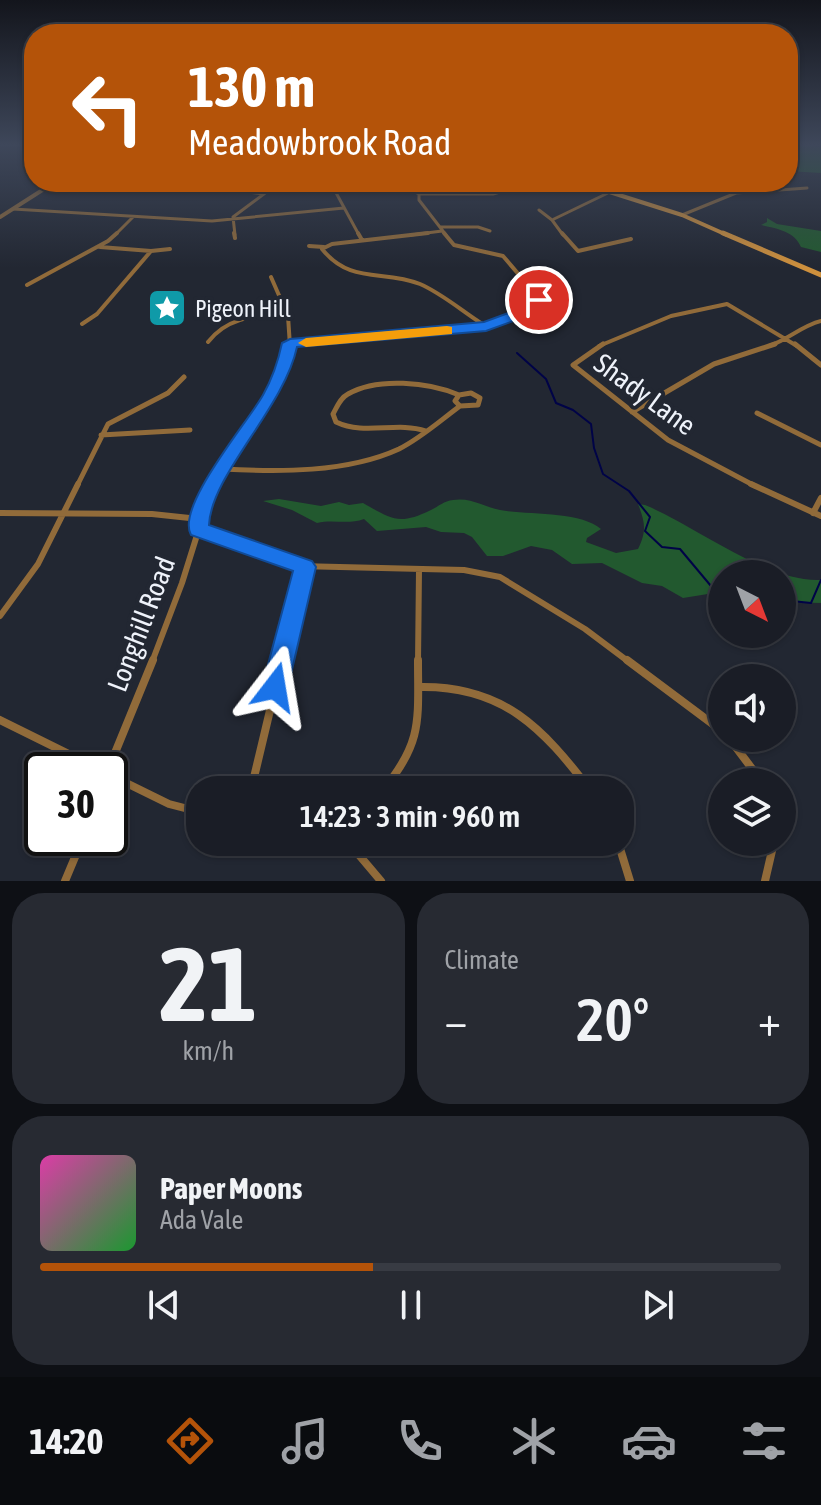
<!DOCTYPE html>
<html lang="en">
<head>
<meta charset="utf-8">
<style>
  :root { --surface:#1a1d26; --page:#272a32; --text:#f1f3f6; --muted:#9fa2a7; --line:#383b43; --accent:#b45309 }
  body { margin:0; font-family:"Asap Condensed",sans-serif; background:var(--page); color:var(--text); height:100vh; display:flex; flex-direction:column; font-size:30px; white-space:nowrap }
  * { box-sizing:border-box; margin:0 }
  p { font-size:26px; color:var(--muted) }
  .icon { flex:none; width:44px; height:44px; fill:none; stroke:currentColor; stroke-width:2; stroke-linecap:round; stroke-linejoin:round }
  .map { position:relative; height:881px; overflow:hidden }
  .panel { display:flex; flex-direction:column; gap:12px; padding:12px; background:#0e1015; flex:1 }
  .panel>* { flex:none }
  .hud { position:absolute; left:24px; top:24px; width:774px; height:168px; border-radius:32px; box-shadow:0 2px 6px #0004,0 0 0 2px var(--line); background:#b45309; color:#fff; overflow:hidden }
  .needle { width:52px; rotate:138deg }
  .buttons { position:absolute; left:708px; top:560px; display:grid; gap:16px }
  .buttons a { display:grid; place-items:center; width:88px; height:88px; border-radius:50%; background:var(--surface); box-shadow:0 2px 6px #0004,0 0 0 2px var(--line); font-size:40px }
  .speed { position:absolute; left:24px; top:752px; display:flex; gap:16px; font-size:40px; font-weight:700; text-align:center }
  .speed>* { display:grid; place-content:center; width:104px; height:104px; border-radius:50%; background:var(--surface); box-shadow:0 2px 6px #0004,0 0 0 2px var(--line); line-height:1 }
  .speed .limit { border:4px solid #111; border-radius:12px; background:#fff; color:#111 }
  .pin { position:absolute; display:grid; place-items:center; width:68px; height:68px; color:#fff; margin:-34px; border:4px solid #fff; border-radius:50%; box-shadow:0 2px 8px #0007 }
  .me { position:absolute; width:88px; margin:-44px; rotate:14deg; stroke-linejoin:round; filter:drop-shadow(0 0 6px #0008) }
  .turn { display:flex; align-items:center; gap:28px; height:168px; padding:0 32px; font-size:36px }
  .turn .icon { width:104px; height:104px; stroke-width:2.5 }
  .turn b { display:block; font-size:56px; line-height:68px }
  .big { font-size:60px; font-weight:600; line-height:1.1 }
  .panel .tile { flex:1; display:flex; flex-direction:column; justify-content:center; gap:12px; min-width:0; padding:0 28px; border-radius:32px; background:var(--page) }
  .panel .dial { align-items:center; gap:0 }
  .dial b { font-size:104px; line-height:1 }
  .song { display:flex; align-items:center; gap:24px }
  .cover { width:96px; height:96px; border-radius:12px; background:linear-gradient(135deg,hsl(320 70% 55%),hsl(130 70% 35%)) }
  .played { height:8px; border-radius:4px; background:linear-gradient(90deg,var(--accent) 45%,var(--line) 45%) }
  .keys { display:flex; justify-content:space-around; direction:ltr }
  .heat { display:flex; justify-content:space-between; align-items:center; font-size:44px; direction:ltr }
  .panel .tiles { flex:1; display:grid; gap:12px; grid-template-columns:1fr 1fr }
  .tile:last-child { grid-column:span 2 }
  .trip { position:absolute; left:186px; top:776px; width:448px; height:80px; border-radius:32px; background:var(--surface); box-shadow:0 2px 6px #0004,0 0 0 2px var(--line); font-weight:600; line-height:80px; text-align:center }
  .menu { display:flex; height:128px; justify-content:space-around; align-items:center; background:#0a0c0f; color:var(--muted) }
  .menu .icon { width:56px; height:56px }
  .menu .current { color:var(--accent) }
  .menu b { font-size:36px; color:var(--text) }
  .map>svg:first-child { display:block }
</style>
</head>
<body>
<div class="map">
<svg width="821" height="881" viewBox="0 0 821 881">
  <rect width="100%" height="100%" fill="#222732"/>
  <!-- green -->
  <path fill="#22592f" d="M788 144 821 147V173L788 171Z
    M767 218 777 224 821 231V252L801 247C794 231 778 229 761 225L767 222Z
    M279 499 321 506 339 502 349 505 363 503C392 519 398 526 431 510 439 506 444 501 453 500 471 497 484 507 500 510 527 515 581 511 601 529L587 538 586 542 616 553 638 549C647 531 645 522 638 504L645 505C694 525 768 583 821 580V603L782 602V574H722V595L714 593 683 598 662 586 642 583 602 563 572 564 552 550 531 546 503 556H487L472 537 464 533 441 532 426 527 377 531 364 519C348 525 333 519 317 523L292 510 263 501Z"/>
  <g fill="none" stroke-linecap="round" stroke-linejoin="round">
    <!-- stream -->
    <path stroke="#000347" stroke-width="2" d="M517 353 546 379 556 403 573 410 591 424 594 448 603 474 629 491 650 517 645 531 662 547 680 549 716 592 722 593
      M782 600 811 603 821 580"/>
    <!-- minor-far4 -->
    <path stroke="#916b3a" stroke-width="3" d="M163 182 264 194
      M339 183 334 189 359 235
      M403 187 419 194H493L504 191 516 182
      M419 194V200L446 235
      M13 209 212 221 344 208
      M539 210 552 220 563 235
      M682 215 736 193 807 188
      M554 219 610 192
      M441 227H478L490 231
      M115 235 133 217
      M235 235 233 217 280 182
      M411 235 442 231"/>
    <!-- minor-far3 -->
    <path stroke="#916b3a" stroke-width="4" d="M234 233 235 238
      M358 233 362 240
      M428 233 332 244 322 249C351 285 383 269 420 284 443 294 463 312 484 325
      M562 233 578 251 631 239
      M309 246 324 247
      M100 247 151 251 170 249
      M271 277 288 316 290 346
      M27 285 108 241 117 233
      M82 324 97 314 151 251
      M208 342C227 317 255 316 285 313
      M290 343 486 326 539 304 538 297 503 256 454 245 444 233
      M599 346 671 316 727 304 797 346
      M769 346C788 340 801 326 821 321"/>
    <!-- minor-far2 -->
    <path stroke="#916b3a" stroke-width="5" d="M603 344 573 365 668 440 755 486
      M795 344 821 365
      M471 393 480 398 478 405 460 406 455 401 459 395Z
      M632 412 714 364 775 344
      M757 413 821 445
      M426 431C396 421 365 436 336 422L333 414C337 407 340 398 348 394 377 377 429 382 459 395
      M101 435 190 430
      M222 469C278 472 347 473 399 449 421 438 441 420 460 406
      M77 486 108 424 168 393 184 377
      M212 486C237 438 281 401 290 344"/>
    <!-- minor-far1 -->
    <path stroke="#916b3a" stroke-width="6" d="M751 484 821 516
      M0 513 152 514 199 519
      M813 513 821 498
      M198 530 298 566 464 570 500 577 585 629 629 662
      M0 616 38 564 78 484
      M152 662 182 583 213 484
      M282 662 305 567
      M418 662 419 570"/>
    <!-- minor -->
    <path stroke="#916b3a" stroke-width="8" d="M627 660 722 731
      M421 687C503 686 543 728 590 790
      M0 720 101 770
      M729 738 762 782
      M108 770 153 660
      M110 775 169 804 200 812
      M251 790 282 660
      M383 790C423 742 418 720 418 660
      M348 842 381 881
      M618 842 630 881
      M65 881 83 838
      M765 881 774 842"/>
    <!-- tertiary -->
    <path stroke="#916b3a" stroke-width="4" d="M0 217 55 182"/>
    <!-- secondary-far1 -->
    <path stroke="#ce903d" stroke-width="4" d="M578 182 682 215 727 235"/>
    <!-- secondary -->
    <path stroke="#ce903d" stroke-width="5" d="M723 233 821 275"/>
  </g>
  <!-- sky -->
  <linearGradient id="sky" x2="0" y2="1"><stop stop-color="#13151c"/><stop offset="0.54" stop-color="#3e475a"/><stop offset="1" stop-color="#3e475a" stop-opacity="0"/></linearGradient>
  <rect width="821" height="268" fill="url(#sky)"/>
  <!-- route -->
  <path fill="#1a73e8" stroke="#114b97" stroke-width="2" d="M539 296 547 300 538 312 486 331 297 347C284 408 211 475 209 525L312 561 316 567 288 687 284 695 275 698 266 695 262 687 293 571 191 535C175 507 248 422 263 395 272 379 278 362 282 343L290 339 484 322 527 306Z"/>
  <!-- slow -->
  <path fill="#f59e0b" d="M447 326 452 327V334L306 347 298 343 306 338Z"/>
  <!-- icons -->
  <defs>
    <g id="sight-square" transform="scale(2)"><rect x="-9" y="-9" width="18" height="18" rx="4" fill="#0f9aa8" stroke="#222732"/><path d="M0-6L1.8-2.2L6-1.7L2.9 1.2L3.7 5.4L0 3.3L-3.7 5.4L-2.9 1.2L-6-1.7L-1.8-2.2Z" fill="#fff"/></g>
  </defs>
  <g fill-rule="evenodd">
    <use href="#sight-square" x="167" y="308"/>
  </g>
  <g text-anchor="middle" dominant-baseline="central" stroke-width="8" stroke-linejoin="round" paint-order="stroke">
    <!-- far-poi labels -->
    <g font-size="24" fill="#eef2fa" stroke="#222732" text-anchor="start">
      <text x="195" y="308">Pigeon Hill</text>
    </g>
    <!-- street labels -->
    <g font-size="28" fill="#eef2fa" stroke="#222732">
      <text transform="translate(645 394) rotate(36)">Shady Lane</text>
      <text transform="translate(141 624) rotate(-69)">Longhill Road</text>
    </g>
  </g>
</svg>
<div class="buttons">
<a><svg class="needle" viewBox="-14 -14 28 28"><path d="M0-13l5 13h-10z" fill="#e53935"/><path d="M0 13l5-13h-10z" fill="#9fa2a7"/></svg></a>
<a><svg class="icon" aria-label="sound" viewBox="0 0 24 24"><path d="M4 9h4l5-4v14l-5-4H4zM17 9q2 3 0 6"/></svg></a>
<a><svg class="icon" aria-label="layers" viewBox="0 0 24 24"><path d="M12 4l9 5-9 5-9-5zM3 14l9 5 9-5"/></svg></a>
</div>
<div class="speed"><div class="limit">30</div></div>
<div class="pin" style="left:539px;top:300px;background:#d93025"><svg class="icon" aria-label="arrive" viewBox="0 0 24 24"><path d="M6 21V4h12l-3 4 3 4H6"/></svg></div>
<svg class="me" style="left:275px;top:687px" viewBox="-20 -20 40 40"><path d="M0-17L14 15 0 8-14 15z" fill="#1a73e8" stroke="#fff" stroke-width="4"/></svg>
<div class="trip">14:23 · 3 min · 960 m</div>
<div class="hud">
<div class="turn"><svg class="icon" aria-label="left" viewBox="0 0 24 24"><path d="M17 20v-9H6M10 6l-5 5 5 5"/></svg><div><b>130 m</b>Meadowbrook Road</div></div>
</div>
</div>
<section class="panel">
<div class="tiles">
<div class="tile dial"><b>21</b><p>km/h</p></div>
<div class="tile"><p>Climate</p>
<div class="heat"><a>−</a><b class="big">20°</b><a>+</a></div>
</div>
<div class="tile">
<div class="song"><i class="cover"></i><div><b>Paper Moons</b><p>Ada Vale</p></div></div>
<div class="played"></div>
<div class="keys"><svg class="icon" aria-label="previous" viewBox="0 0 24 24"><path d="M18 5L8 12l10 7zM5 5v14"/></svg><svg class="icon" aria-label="pause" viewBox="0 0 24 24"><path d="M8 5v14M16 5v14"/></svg><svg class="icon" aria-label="next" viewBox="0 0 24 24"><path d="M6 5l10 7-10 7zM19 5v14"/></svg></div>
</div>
</div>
</section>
<nav class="menu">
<b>14:20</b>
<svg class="icon current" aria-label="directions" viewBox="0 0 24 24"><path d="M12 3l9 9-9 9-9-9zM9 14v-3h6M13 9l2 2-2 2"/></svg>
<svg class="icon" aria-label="music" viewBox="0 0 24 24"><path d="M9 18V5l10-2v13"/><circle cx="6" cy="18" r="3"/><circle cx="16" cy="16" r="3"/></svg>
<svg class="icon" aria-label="phone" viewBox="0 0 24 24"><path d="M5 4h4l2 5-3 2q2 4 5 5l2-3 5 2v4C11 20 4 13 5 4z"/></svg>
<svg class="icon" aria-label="climate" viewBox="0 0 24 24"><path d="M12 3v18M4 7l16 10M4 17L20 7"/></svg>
<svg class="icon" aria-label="car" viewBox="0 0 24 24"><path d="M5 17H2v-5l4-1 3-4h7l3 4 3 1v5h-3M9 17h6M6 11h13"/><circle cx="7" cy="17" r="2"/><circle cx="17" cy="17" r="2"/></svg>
<svg class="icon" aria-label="filters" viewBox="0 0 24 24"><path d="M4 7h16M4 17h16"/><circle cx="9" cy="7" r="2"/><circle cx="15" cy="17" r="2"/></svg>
</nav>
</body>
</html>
